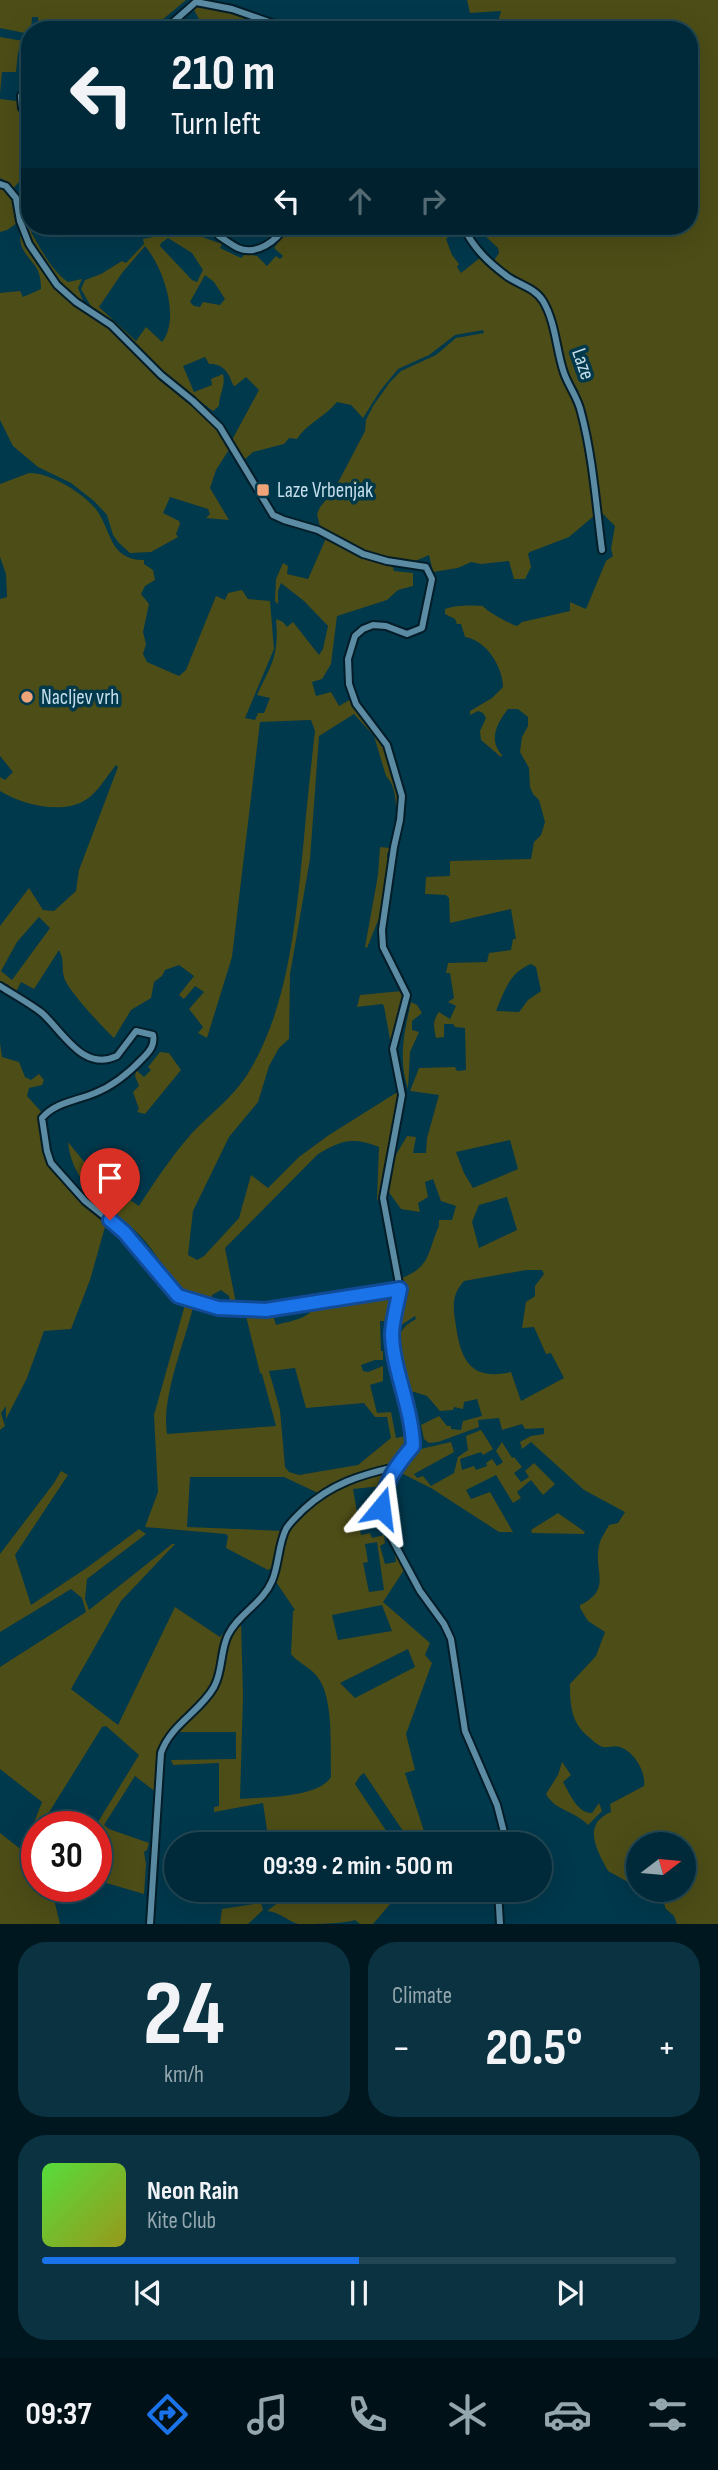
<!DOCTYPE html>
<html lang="en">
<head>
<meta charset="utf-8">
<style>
  :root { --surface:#002a39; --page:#0a3241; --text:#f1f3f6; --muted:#95a7ae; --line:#224653; --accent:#1a73e8 }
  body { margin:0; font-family:"Sofia Sans Condensed",sans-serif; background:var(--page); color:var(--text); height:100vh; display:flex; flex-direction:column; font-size:26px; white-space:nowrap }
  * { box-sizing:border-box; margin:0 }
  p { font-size:23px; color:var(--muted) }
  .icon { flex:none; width:38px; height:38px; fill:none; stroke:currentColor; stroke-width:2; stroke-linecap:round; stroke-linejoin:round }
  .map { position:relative; height:1924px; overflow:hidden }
  .sheet { display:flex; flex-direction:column; gap:18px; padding:18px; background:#00171f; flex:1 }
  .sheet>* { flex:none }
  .hud { position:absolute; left:21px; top:21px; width:677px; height:214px; border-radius:28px; box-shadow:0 7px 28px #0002,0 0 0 2px var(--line); background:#002a39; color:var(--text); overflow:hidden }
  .needle { width:46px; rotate:74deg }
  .tools { position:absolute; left:626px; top:1832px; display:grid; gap:14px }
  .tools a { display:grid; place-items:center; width:70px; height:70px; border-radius:50%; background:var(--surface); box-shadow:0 7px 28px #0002,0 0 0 2px var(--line); font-size:35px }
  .speed { position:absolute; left:21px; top:1811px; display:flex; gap:14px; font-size:35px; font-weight:700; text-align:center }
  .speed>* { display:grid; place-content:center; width:91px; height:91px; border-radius:50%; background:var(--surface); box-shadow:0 7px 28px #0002,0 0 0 2px var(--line); line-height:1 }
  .speed .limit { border:10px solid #d22; background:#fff; color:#111 }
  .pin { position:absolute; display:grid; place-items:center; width:60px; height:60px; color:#fff; margin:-72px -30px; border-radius:50% 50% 50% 0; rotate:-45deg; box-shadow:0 0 7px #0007 }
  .pin .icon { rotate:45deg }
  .me { position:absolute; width:77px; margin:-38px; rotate:16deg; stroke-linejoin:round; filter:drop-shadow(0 0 5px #0008) }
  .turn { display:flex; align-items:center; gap:24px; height:147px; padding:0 35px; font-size:32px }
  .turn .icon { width:91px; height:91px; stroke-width:2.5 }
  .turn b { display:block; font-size:49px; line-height:60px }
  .lanes { display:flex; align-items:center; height:66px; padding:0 35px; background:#0003; justify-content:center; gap:35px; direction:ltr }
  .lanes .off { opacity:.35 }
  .big { font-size:52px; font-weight:700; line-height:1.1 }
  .sheet .tile { flex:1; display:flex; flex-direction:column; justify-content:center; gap:10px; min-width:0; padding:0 24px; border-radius:28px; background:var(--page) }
  .sheet .dial { align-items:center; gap:0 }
  .dial b { font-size:91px; line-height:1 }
  .song { display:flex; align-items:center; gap:21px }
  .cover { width:84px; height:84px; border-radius:10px; background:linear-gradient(135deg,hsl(110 70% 55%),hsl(60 70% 35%)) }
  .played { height:7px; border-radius:4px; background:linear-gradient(90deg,var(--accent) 50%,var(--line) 50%) }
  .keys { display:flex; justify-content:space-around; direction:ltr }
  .heat { display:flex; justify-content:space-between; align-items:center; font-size:38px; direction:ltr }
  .sheet .tiles { flex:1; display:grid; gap:18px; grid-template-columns:1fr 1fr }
  .tile:last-child { grid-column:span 2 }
  .trip { position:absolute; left:164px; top:1832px; width:388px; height:70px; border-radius:35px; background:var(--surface); box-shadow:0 7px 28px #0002,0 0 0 2px var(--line); font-weight:700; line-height:70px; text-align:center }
  .tabs { display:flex; height:112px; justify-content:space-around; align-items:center; background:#001117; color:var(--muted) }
  .tabs .icon { width:49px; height:49px }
  .tabs .selected { color:var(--accent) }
  .tabs b { font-size:32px; color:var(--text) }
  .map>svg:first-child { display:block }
</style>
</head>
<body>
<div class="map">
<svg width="718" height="1924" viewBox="0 0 718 1924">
  <rect width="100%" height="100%" fill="#00384c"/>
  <!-- green -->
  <path fill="#4d4d17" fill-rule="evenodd" d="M0 0H186L150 30H39L38 17H32L31 30 25 33 0 28Z
    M467 0H718V1924H677L674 1916 665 1908V1905L643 1890H684V1844H639V1888L608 1871C596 1849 582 1824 611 1812L610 1804 644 1786C646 1771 634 1752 620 1747 614 1745 609 1748 603 1747 599 1746 593 1741 590 1738 571 1724 570 1705 570 1684L596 1656 605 1632 588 1621 580 1608V1605C613 1589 593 1571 599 1546 600 1539 606 1531 609 1525L618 1523 625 1512 584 1490 531 1442 522 1449 520 1442 531 1436 544 1434V1428L525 1429 522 1424 502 1430 499 1418 478 1420 479 1427 438 1442 429 1443 424 1439 421 1425 439 1416 447 1426H451V1429L461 1430 463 1421 482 1416 477 1399 464 1402 463 1409 454 1407 453 1410 440 1411 427 1396 408 1390C398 1362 385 1335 416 1319L415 1316 400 1326 394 1339 400 1299 407 1291 402 1278C432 1266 427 1252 439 1226V1220H452L456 1206 441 1201 433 1179 425 1182 428 1197 418 1203 420 1212 401 1209 388 1191 394 1158 407 1136 416 1137 413 1153H426L427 1138 439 1095 410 1091 419 1068 455 1067 457 1071 466 1070 465 1028 455 1027 453 1024H444V1037L436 1038C434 1028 432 1021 439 1012L450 1019 456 1006 448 1002 454 998 450 973H446L448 963 487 962 489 953 511 950 513 939H516L511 909 450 923 449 898 446 895 425 894 426 877 450 876V861L531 859 534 842 541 835 545 822 539 800 533 794 530 787 529 768 520 752 522 737 528 726V717L518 709H508C497 723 488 740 502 755L501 757 481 740 480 731 486 718 483 713 478 711 470 715V711L492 698 503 687C503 667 486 640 465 637L461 624H457L455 619 445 614V609C454 605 473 605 483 606 486 611 510 624 517 626L522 622 570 611V602L586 609 606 561 613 556 611 549 615 526 603 514 595 515 569 537 530 552 528 554 531 567 525 579H514L509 561 481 564 471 562 458 568 433 572 429 555C424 557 418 560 414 561 386 567 344 538 320 527L317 514 320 507 331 494 341 477 365 431 366 420 373 406 390 382 401 371 436 355 456 338 484 333 483 330 455 335 429 355 398 369 380 391 363 418 351 405 337 402C325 417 306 424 297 439L289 438 284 444 253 452 244 460 232 440 259 390 246 377 235 386 233 385C229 373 223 363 209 364L205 357 183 366 194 392 212 385 211 379 223 374C226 386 219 394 219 406L213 411 152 365 112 322 92 308 81 289 85 280 101 274 122 261 126 263 144 244 143 239 168 234 170 228 174 227 222 244 220 248 241 258 245 254 257 256 267 266 276 256 280 259 283 256 274 248 290 226H444L448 237 446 239 452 255 459 264 457 267 461 273 481 257C488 263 495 269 503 275 516 284 534 289 543 303 561 333 551 368 576 396L579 392 563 365 561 346 553 319 544 298 535 289 493 262 499 253 498 248 481 232 491 226H690V30H496L501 11 470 13ZM168 238 192 253 203 270 197 282 192 280 160 246 161 243ZM145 246C163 267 181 318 162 342L146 327 136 341 99 307 122 273ZM205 275 214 282 225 299 220 305 203 302 200 307 194 306 190 302ZM531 964 536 967 541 991 528 1000 519 1012 496 1011C505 990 509 973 531 964ZM510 1140 518 1169 473 1188 464 1173 456 1152ZM507 1197 517 1230 479 1248 472 1222 479 1205ZM526 1270H542L544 1274 535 1286V1296L526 1302 522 1328 534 1327 546 1354 551 1353 564 1378 521 1401 511 1372C472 1381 461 1362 456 1326 453 1308 451 1295 464 1281Z
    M195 5 240 14 287 30H205L194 10 189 6Z
    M0 37 23 41 18 52 16 72H2L0 94Z
    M0 99 17 101V104L30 110V124L19 140 23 177 13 189 8 182 0 178Z
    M30 134V226H33L31 232C41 249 51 270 68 282L82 279 78 288 85 306C56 282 15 235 20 194 20 189 25 185 27 180 30 169 25 153 24 142Z
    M0 187 10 194 20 221 7 230 0 232Z
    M21 232 31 252 58 287 111 327 156 377 206 416 217 427 230 448 216 470 210 488 229 520 206 518 210 514 208 509 170 497 163 513 179 521 180 524 176 534 178 537 151 552 130 553 119 543 113 535 107 515 94 501 71 483 38 467 13 446 0 420V293L20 291 23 297 41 289C41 281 40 274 36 267 28 256 17 247 21 232Z
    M29 473C51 473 81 492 95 508 112 529 108 560 144 560V564L153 570 155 580 145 586 141 594 149 604 143 632 146 644 143 654 147 662 179 676 186 670 216 596 225 600 228 593 242 590 248 599 270 601 274 649 245 718 255 720 258 713H264L270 698 257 695C272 663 279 656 276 619L283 622 287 627 293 622 319 655 323 649 328 626 304 601 281 583 278 591V604L275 601 276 579 283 563 288 566 287 574 308 579 327 536 392 564 394 571 413 573V586L398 590 387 600 337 616 331 664 322 679 312 682 316 696 331 692 339 706 351 699C377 734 396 759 400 804L399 810 396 809C396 797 394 784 386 776L374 736 354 714 319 736 310 859 290 974 289 1039 279 1048 269 1066 258 1102 229 1137 193 1211 188 1255 197 1260 204 1256 239 1218 251 1175 268 1188 299 1157 329 1135 399 1091 380 1202 377 1199 379 1147C352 1137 343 1140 318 1154L225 1248 237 1308H232L229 1296 221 1290 212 1295 213 1306C179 1298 166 1266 145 1241 116 1207 73 1192 68 1142L98 1179 139 1206C155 1181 172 1156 192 1133 211 1113 232 1098 247 1075 290 1006 296 916 304 838 307 802 311 767 315 731L311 720 260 722 232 957 207 1038 198 1033 203 1027 189 1009 204 992 195 986 184 999 179 995 194 976 179 965 165 970 162 976 154 982 151 998 131 1010 114 1038C104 1029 66 988 64 977 61 966 65 962 59 950L34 989 21 982 16 992 9 990V985L0 981V926L29 888 43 910 54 911 76 891 79 870 118 767 116 765C108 775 100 788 91 796 67 817 23 805 0 791V777L5 780 13 772 0 756V599L7 597 6 574 0 557V484ZM39 917 50 928 12 980 1 971 17 942Z
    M380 847 391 848V852L387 853V858L390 859 379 918 367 948 365 947 378 875Z
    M402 991 403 1000 391 1045 384 1006 382 1004 357 1007 360 995Z
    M411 1002 417 1005 422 1013 412 1021V1030L419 1032 410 1052 408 1089C398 1057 404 1034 411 1002Z
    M0 1043 2 1057 19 1062 25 1077 31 1080 39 1074 44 1080 42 1085 29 1088 27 1096 45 1116 48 1141 55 1166 107 1220 90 1280 71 1329 44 1331 27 1378 6 1419V1406L1 1413 5 1426 0 1430Z
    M160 1052 169 1053 181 1070 145 1114 137 1112 139 1109 133 1092 139 1086 135 1076 136 1070 144 1077 151 1070 148 1067Z
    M389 1295 394 1297V1300L391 1321H380L381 1351H383V1360H375L361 1365 363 1371 368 1372 383 1366V1381L370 1385 377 1413 391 1412 396 1438 410 1435 407 1447 393 1465 339 1480 318 1493 284 1477H190L187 1527 284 1531 272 1568 268 1570 226 1548 228 1536 226 1534 145 1527 158 1492 154 1415 186 1301 194 1304C185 1341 161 1398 167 1434L276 1426 262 1374 260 1373 245 1312H272L276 1325C290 1321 310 1319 315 1305ZM295 1368 306 1408 364 1403 375 1417H387L391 1438 358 1465 299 1475 289 1472 285 1467 280 1410 269 1371Z
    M481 1430 493 1449 483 1455 481 1452 460 1459 462 1470 474 1466 476 1470 487 1466 486 1463 492 1459 497 1466 503 1462 496 1451 502 1442 512 1458 514 1457 522 1467 514 1473 521 1482 529 1477 525 1471 534 1463 555 1484 543 1495 531 1480 517 1492 521 1498 513 1503 496 1475 466 1490 471 1499 490 1492 513 1532H499L431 1488 397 1471 416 1450 451 1442 454 1452 414 1474 417 1478 423 1476 431 1486 454 1473 458 1457 468 1450 466 1436Z
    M61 1471 68 1475 15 1555 31 1605 88 1567 139 1529 146 1534 87 1579 85 1599 89 1610 172 1544H175L121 1601 71 1689 118 1725 175 1607 220 1637 227 1629 229 1630 218 1674 208 1694 160 1744 156 1759 157 1793 135 1776 104 1825 109 1829 149 1843 147 1850 144 1852 146 1864 144 1894 96 1880 95 1827 139 1755 106 1726 102 1727 40 1827H37V1886L62 1887 53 1895 60 1924H0V1833L23 1851 42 1802 0 1769V1667L86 1612 82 1598 71 1589 0 1632V1554L54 1483Z
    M386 1472 382 1486 353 1489 361 1535 370 1533 372 1538 384 1535 385 1543 380 1546 385 1564 396 1562 394 1548 406 1567 383 1602 430 1643 425 1655 432 1663 406 1734 415 1770 405 1773 424 1831 409 1840 364 1773 360 1776 355 1784 395 1844H269L263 1803 214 1812V1807L219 1806V1763L173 1765 171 1760 236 1759V1732H175L208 1699 229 1637 241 1620 243 1697 240 1799C264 1797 318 1798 331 1777 330 1749 334 1702 319 1679 311 1667 298 1663 291 1654L293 1611 295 1610 274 1579 286 1536 304 1510 333 1487ZM377 1542 384 1590 369 1592 363 1563 368 1562 365 1544ZM382 1605 392 1631 338 1640 332 1615ZM408 1649 415 1667 355 1698 340 1683Z
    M558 1513 585 1532 584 1534 532 1533 531 1530Z
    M562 1762 571 1775 563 1782C570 1794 577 1813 592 1813L599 1803 602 1811 588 1825C575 1811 554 1810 546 1794L558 1775Z
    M314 1890H402L373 1924H360L355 1920C344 1924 310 1924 298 1924 287 1921 280 1912 267 1911L287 1896Z
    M261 1903 263 1910 248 1924H220L222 1909Z"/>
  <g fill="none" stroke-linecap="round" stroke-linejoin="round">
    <!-- minor casing -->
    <g stroke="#041d28" stroke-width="10">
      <path id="minor" d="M196 2 232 9 292 30
        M164 30 197 1
        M21 96 22 108 30 107
        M0 184 6 186 16 198 20 221 29 244 57 285 76 302 111 325 161 375 193 401 220 427 273 515 284 520 318 530 363 554 387 561 426 567 432 579 422 628 407 634 386 626 373 625 363 629 355 636 348 659 349 684 356 704 387 745 402 796 400 820 394 847 382 930 383 947 407 995 393 1049 402 1095 383 1198 400 1289 392 1334 395 1356 413 1428V1446L392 1471 384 1491 381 1508 392 1539 420 1591 444 1624 451 1639 465 1731 497 1805 507 1844
        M463 226C473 248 489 263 508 277 520 285 535 288 543 301 556 323 556 350 564 373 569 387 578 398 581 412 593 457 596 505 602 550
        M219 236C225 240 232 245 238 248 256 256 277 241 285 226
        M0 986C14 995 29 1003 42 1013 64 1033 83 1072 117 1056L136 1031 153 1035C155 1045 150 1051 143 1058 129 1073 115 1085 95 1093 76 1101 56 1102 42 1118L47 1151 51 1163 59 1172 85 1201 124 1232 178 1296 195 1303 218 1308 266 1310 400 1289
        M498 1890 500 1924
        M150 1924 161 1753C171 1724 200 1712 214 1687 223 1671 220 1651 228 1635 238 1614 263 1603 272 1581 279 1565 278 1545 286 1529 290 1522 298 1515 304 1509 331 1484 360 1475 395 1467"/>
    </g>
    <!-- minor -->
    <use href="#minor" stroke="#5b8ca3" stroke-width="6"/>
  </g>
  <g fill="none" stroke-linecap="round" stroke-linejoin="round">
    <!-- route casing -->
    <g stroke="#114b97" stroke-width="18">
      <path id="route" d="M110 1220 124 1232 178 1296 218 1308 266 1310 400 1289C397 1304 393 1318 392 1333 392 1368 412 1407 413 1446 396 1466 385 1481 381 1508"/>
    </g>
    <!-- route -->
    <use href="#route" stroke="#1a73e8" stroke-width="12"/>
  </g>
  <!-- markers -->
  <g fill="#efa378" stroke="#00384c" stroke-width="2.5">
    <rect x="256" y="483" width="14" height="14" rx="3.5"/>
    <circle cx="27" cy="697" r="7"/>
  </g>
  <g text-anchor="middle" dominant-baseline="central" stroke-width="7" stroke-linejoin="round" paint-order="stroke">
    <!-- street labels -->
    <g font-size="21" fill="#c4ddea" stroke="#00384c">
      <text transform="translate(583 364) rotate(71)">Laze</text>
    </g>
    <!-- poi labels -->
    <g font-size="21" fill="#c4ddea" stroke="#00384c" text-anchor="start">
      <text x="277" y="490">Laze Vrbenjak</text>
      <text x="41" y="697">Nacljev vrh</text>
    </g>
  </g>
</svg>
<div class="tools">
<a><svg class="needle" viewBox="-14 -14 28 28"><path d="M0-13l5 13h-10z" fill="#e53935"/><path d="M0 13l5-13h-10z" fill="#95a7ae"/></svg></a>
</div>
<div class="speed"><div class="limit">30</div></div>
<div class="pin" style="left:110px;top:1220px;background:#d93025"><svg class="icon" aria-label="arrive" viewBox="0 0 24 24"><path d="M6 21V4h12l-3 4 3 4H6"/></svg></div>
<svg class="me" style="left:381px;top:1508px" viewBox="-20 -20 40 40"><path d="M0-17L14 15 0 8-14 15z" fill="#1a73e8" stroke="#fff" stroke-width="4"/></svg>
<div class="trip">09:39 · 2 min · 500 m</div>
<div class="hud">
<div class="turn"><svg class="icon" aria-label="left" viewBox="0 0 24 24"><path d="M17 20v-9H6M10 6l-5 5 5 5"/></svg><div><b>210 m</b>Turn left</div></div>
<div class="lanes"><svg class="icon" aria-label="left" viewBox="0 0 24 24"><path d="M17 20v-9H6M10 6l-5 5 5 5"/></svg><svg class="icon off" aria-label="ahead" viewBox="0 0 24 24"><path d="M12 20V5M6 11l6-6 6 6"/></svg><svg class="icon off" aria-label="right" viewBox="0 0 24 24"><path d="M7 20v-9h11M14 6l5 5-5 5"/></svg></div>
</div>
</div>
<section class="sheet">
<div class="tiles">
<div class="tile dial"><b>24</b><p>km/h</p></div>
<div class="tile"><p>Climate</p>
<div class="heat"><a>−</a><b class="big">20.5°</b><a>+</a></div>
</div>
<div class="tile">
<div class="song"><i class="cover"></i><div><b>Neon Rain</b><p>Kite Club</p></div></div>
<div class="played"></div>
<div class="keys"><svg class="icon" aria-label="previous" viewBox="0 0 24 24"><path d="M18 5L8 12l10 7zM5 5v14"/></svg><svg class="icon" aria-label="pause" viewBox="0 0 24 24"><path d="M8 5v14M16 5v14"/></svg><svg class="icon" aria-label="next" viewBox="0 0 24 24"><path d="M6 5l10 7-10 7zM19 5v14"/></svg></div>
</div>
</div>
</section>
<nav class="tabs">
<b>09:37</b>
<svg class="icon selected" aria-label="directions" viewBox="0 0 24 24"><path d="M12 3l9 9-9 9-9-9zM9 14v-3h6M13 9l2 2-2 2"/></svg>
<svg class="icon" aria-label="music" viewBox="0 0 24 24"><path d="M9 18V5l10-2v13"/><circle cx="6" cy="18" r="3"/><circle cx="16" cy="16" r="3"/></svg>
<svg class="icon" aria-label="phone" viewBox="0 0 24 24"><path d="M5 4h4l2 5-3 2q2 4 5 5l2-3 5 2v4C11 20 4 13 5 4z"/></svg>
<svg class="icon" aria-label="climate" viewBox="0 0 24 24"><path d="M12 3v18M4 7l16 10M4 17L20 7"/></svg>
<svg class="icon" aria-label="car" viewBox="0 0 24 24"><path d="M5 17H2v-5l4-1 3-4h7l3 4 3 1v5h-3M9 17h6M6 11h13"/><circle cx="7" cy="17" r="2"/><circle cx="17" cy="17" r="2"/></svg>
<svg class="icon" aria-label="filters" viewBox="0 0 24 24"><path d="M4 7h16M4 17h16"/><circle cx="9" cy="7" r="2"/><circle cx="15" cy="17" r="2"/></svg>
</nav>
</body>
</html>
